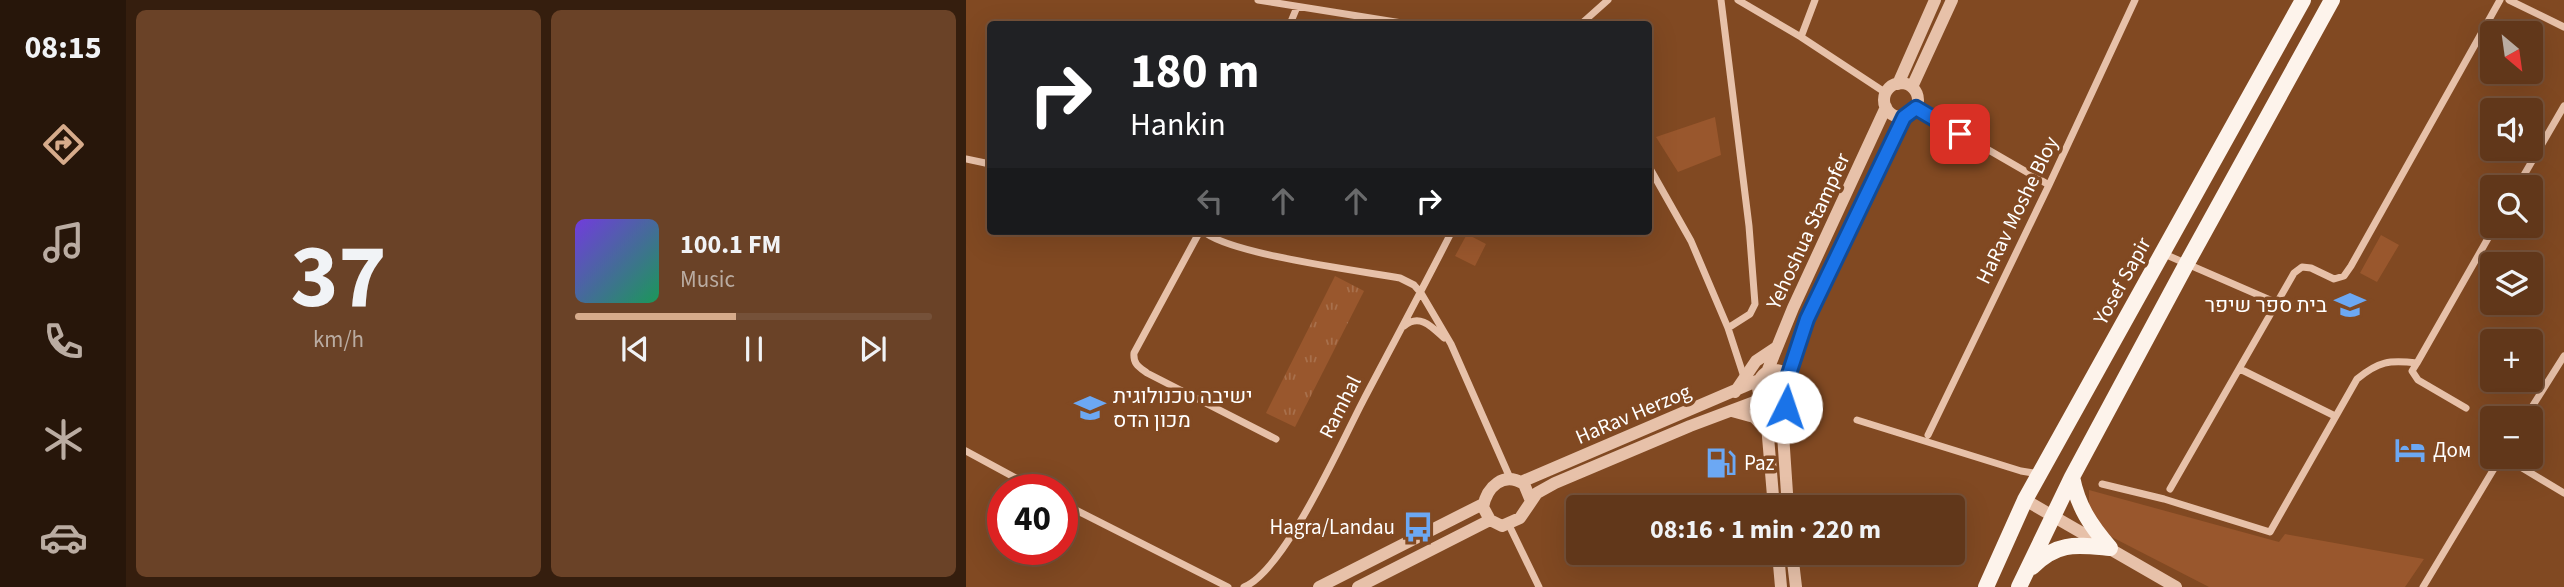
<!DOCTYPE html>
<html lang="en">
<head>
<meta charset="utf-8">
<style>
  :root { --surface:#61371a; --page:#6a4227; --text:#f1f3f6; --muted:#baaca2; --line:#755139; --accent:#d6ab8b }
  body { margin:0; font-family:"Source Sans 3",Heebo,sans-serif; background:var(--page); color:var(--text); height:100vh; display:flex; flex-direction:column; font-size:26px; white-space:nowrap }
  * { box-sizing:border-box; margin:0 }
  p { font-size:23px; color:var(--muted) }
  .icon { flex:none; width:38px; height:38px; fill:none; stroke:currentColor; stroke-width:2; stroke-linecap:round; stroke-linejoin:round }
  .map { position:relative; flex:1; overflow:hidden }
  .sheet { display:flex; flex-direction:column; gap:10px; padding:10px; background:#351e0e; width:840px }
  .sheet>* { flex:none }
  .hud { position:absolute; left:21px; top:21px; width:665px; height:214px; border-radius:7px; box-shadow:0 7px 28px #0002,0 0 0 2px var(--line); background:#202124; color:#fff; overflow:hidden }
  .needle { width:46px; rotate:151deg }
  .tools { position:absolute; left:1514px; top:21px; display:grid; gap:14px }
  .tools a { display:grid; place-items:center; width:63px; height:63px; border-radius:7px; background:var(--surface); box-shadow:0 7px 28px #0002,0 0 0 2px var(--line); font-size:35px }
  .speed { position:absolute; left:21px; top:474px; display:flex; gap:14px; font-size:35px; font-weight:700; text-align:center }
  .speed>* { display:grid; place-content:center; width:91px; height:91px; border-radius:50%; background:var(--surface); box-shadow:0 7px 28px #0002,0 0 0 2px var(--line); line-height:1 }
  .speed .limit { border:10px solid #d22; background:#fff; color:#111 }
  .pin { position:absolute; display:grid; place-items:center; width:60px; height:60px; color:#fff; margin:-30px; border-radius:14px; box-shadow:0 4px 10px #0006 }
  .me { position:absolute; width:77px; margin:-38px; rotate:4deg; stroke-linejoin:round; filter:drop-shadow(0 0 5px #0008) }
  .turn { display:flex; align-items:center; gap:24px; height:147px; padding:0 28px; font-size:32px }
  .turn .icon { width:91px; height:91px; stroke-width:2.5 }
  .turn b { display:block; font-size:49px; line-height:60px }
  .lanes { display:flex; align-items:center; height:66px; padding:0 28px; background:#0003; justify-content:center; gap:35px; direction:ltr }
  .lanes .off { opacity:.35 }
  .sheet .card { flex:1; display:flex; flex-direction:column; justify-content:center; gap:10px; min-width:0; padding:0 24px; border-radius:10px; background:var(--page) }
  .sheet .dial { align-items:center; gap:0 }
  .dial b { font-size:91px; line-height:1 }
  .song { display:flex; align-items:center; gap:21px }
  .cover { width:84px; height:84px; border-radius:10px; background:linear-gradient(135deg,hsl(260 70% 55%),hsl(150 70% 35%)) }
  .played { height:7px; border-radius:4px; background:linear-gradient(90deg,var(--accent) 45%,var(--line) 45%) }
  .keys { display:flex; justify-content:space-around; direction:ltr }
  .sheet .tiles { flex:1; display:grid; gap:10px; grid-template-columns:repeat(2,1fr) }
  .trip { position:absolute; left:600px; top:495px; width:399px; height:70px; border-radius:7px; background:var(--surface); box-shadow:0 7px 28px #0002,0 0 0 2px var(--line); font-weight:700; line-height:70px; text-align:center }
  main { display:flex; flex:1; min-height:0 }
  .tab-bar { display:flex; flex-direction:column; width:126px; justify-content:space-around; align-items:center; background:#27160a; color:var(--muted) }
  .tab-bar .icon { width:49px; height:49px }
  .tab-bar .on { color:var(--accent) }
  .tab-bar b { font-size:32px; color:var(--text) }
  .map>svg:first-child { display:block }
</style>
</head>
<body>
<main>
<nav class="tab-bar">
<b>08:15</b>
<svg class="icon on" aria-label="directions" viewBox="0 0 24 24"><path d="M12 3l9 9-9 9-9-9zM9 14v-3h6M13 9l2 2-2 2"/></svg>
<svg class="icon" aria-label="music" viewBox="0 0 24 24"><path d="M9 18V5l10-2v13"/><circle cx="6" cy="18" r="3"/><circle cx="16" cy="16" r="3"/></svg>
<svg class="icon" aria-label="phone" viewBox="0 0 24 24"><path d="M5 4h4l2 5-3 2q2 4 5 5l2-3 5 2v4C11 20 4 13 5 4z"/></svg>
<svg class="icon" aria-label="climate" viewBox="0 0 24 24"><path d="M12 3v18M4 7l16 10M4 17L20 7"/></svg>
<svg class="icon" aria-label="car" viewBox="0 0 24 24"><path d="M5 17H2v-5l4-1 3-4h7l3 4 3 1v5h-3M9 17h6M6 11h13"/><circle cx="7" cy="17" r="2"/><circle cx="17" cy="17" r="2"/></svg>
</nav>
<section class="sheet">
<div class="tiles">
<div class="card dial"><b>37</b><p>km/h</p></div>
<div class="card">
<div class="song"><i class="cover"></i><div><b>100.1 FM</b><p>Music</p></div></div>
<div class="played"></div>
<div class="keys"><svg class="icon" aria-label="previous" viewBox="0 0 24 24"><path d="M18 5L8 12l10 7zM5 5v14"/></svg><svg class="icon" aria-label="pause" viewBox="0 0 24 24"><path d="M8 5v14M16 5v14"/></svg><svg class="icon" aria-label="next" viewBox="0 0 24 24"><path d="M6 5l10 7-10 7zM19 5v14"/></svg></div>
</div>
</div>
</section>
<div class="map">
<svg width="1598" height="587" viewBox="0 0 1598 587">
  <defs>
    <pattern id="grass-tufts" width="24" height="20" patternUnits="userSpaceOnUse" patternTransform="scale(1.75)"><rect width="24" height="20" fill="#99572d"/><path d="M3 7l-1-3M5 7V3M7 7l1-3M15 17l-1-3M17 17v-4M19 17l1-3" fill="none" stroke="#a8704c"/></pattern>
  </defs>
  <rect width="100%" height="100%" fill="#814922"/>
  <!-- grass -->
  <path fill="url(#grass-tufts)" d="M369 276 398 291 329 427 300 413Z"/>
  <!-- green -->
  <path fill="#99572d" d="M749 117 755 155 712 172 690 137Z
    M501 234 520 244 509 266 489 256Z
    M1415 235 1433 245 1411 282 1394 273Z
    M1123 490 1313 542 1319 534 1458 559 1439 587H1243L1134 531 1123 508Z"/>
  <g fill="none" stroke-linecap="round" stroke-linejoin="round">
    <!-- minor -->
    <path stroke="#e7c1a9" stroke-width="7" d="M292 0 442 24
      M755 0 783 226 789 304 784 314 762 328
      M772 0 835 37 920 93
      M1543 0 1598 27
      M324 24 331 7
      M615 24 642 0
      M835 37 849 0
      M950 108 1083 185
      M0 159 24 164
      M682 165 725 241 762 328 778 377
      M1551 187 1598 106
      M234 231 168 353C167 364 173 367 181 373L310 439
      M237 231C262 254 395 271 434 278L448 285 455 293 485 344 544 478
      M1196 253 1311 303
      M438 326C454 313 466 327 478 338
      M1451 363 1446 371 1452 380 1500 408
      M1274 369 1369 416
      M1559 418 1598 356
      M891 420 1055 471 1073 474
      M962 435 1083 185 1169 0
      M0 451 72 490
      M1538 457 1598 493
      M1136 484 1198 499 1304 532 1391 379C1413 361 1423 360 1451 363L1529 226
      M1204 489 1328 273 1336 267 1345 268 1368 279 1378 276 1385 266 1534 0
      M96 503 262 587
      M542 523 573 587
      M278 587C319 570 375 443 397 401 427 344 457 288 486 231
      M1457 587 1535 457"/>
    <!-- tertiary -->
    <path stroke="#e7c1a9" stroke-width="12" d="M918 100a17 17 0 1 1 34 0a17 17 0 1 1-34 0Z
      M932 84 969 0
      M946 87 986 0
      M792 387a17 17 0 1 1 34 0a17 17 0 1 1-34 0Z
      M801 372 827 308 920 107
      M822 377 850 299 938 117
      M769 392 790 361 811 347
      M821 398 817 434 822 508
      M799 401 808 508
      M766 411 788 417 801 430
      M555 482 793 380
      M1059 500 1210 587
      M565 501 558 484C537 471 521 487 517 507L524 520 536 526 554 518 571 493 589 483 724 426 796 399
      M812 553 815 587
      M826 553 830 587
      M353 587 517 504
      M392 587 524 520"/>
    <!-- primary -->
    <path stroke="#fdf3eb" stroke-width="16" d="M1106 477C1112 507 1125 526 1144 548
      M1066 567C1092 541 1111 545 1144 548
      M1020 587 1059 500 1337 0
      M1053 587 1106 477 1221 263 1366 0"/>
  </g>
  <g fill="none" stroke-linecap="round" stroke-linejoin="round">
    <!-- route casing -->
    <g stroke="#114b97" stroke-width="18">
      <path id="route" d="M820 407 825 387 822 377 841 319 938 117 950 108 994 134"/>
    </g>
    <!-- route -->
    <use href="#route" stroke="#1a73e8" stroke-width="12"/>
  </g>
  <!-- icons -->
  <defs>
    <g id="school-bare" transform="scale(2.415)"><path d="M0-5L7-2L0 1L-7-2ZM-4 1L0 2.5L4 1V4Q0 6-4 4Z" fill="#6ca8f3" stroke="#814922" stroke-width="2.5" paint-order="stroke"/></g>
    <g id="hotel-bare" transform="scale(2.415)"><path d="M-6-4.5h1.5V1H6V5H4.5V3h-9V5H-6ZM-4 0a1.8 1.8 0 1 1 3.6 0ZM.5 0V-2.5h3Q6-2.5 6 0Z" fill="#6ca8f3" stroke="#814922" stroke-width="2.5" paint-order="stroke"/></g>
    <g id="fuel-bare" transform="scale(2.415)"><path d="M-5.5-6h7V0h2V4h1.3V-2.5L3-4.5l.8-.8L6-3V5H2.5V1h-1V6h-7ZM-4.2-4.7v3.2H.2V-4.7Z" fill="#6ca8f3" stroke="#814922" stroke-width="2.5" paint-order="stroke"/></g>
    <g id="bus-bare" transform="scale(2.415)"><path d="M-5-6H5V4H4V6H2V4H-2V6H-4V4H-5ZM-3.5-4V0h7V-4ZM-3.5 1.2v1.5H-2V1.2ZM2 1.2v1.5H3.5V1.2Z" fill="#6ca8f3" stroke="#814922" stroke-width="2.5" paint-order="stroke"/></g>
  </defs>
  <g fill-rule="evenodd">
    <use href="#school-bare" x="1384" y="305"/>
    <use href="#school-bare" x="124" y="408"/>
    <use href="#hotel-bare" x="1444" y="450"/>
    <use href="#fuel-bare" x="755" y="463"/>
    <use href="#bus-bare" x="452" y="527"/>
  </g>
  <g text-anchor="middle" dominant-baseline="central" stroke-width="7" stroke-linejoin="round" paint-order="stroke">
    <!-- street labels -->
    <g font-size="21" fill="#fff" stroke="#814922">
      <text transform="translate(1051 210) rotate(-64)">HaRav Moshe Bloy</text>
      <text transform="translate(842 231) rotate(-65)">Yehoshua Stampfer</text>
      <text transform="translate(1156 281) rotate(-61)">Yosef Sapir</text>
      <text transform="translate(374 407) rotate(-63)">Ramhal</text>
      <text transform="translate(667 414) rotate(-23)">HaRav Herzog</text>
    </g>
    <!-- poi labels -->
    <g font-size="21" fill="#fff" stroke="#814922" text-anchor="start">
      <text x="1361" y="305" text-anchor="end">בית ספר שיפר</text>
      <text x="147" y="396">ישיבה טכנולוגית<tspan x="147" dy="24">מכון הדס</tspan></text>
      <text x="1467" y="450">Дом</text>
      <text x="778" y="463">Paz</text>
      <text x="429" y="527" text-anchor="end">Hagra/Landau</text>
    </g>
  </g>
</svg>
<div class="tools">
<a><svg class="needle" viewBox="-14 -14 28 28"><path d="M0-13l5 13h-10z" fill="#e53935"/><path d="M0 13l5-13h-10z" fill="#baaca2"/></svg></a>
<a><svg class="icon" aria-label="sound" viewBox="0 0 24 24"><path d="M4 9h4l5-4v14l-5-4H4zM17 9q2 3 0 6"/></svg></a>
<a><svg class="icon" aria-label="search" viewBox="0 0 24 24"><circle cx="10" cy="10" r="6"/><path d="M15 15l6 6"/></svg></a>
<a><svg class="icon" aria-label="layers" viewBox="0 0 24 24"><path d="M12 4l9 5-9 5-9-5zM3 14l9 5 9-5"/></svg></a>
<a>+</a>
<a>−</a>
</div>
<div class="speed"><div class="limit">40</div></div>
<div class="pin" style="left:994px;top:134px;background:#d93025"><svg class="icon" aria-label="arrive" viewBox="0 0 24 24"><path d="M6 21V4h12l-3 4 3 4H6"/></svg></div>
<svg class="me" style="left:820px;top:407px" viewBox="-20 -20 40 40"><circle r="19" fill="#fff"/><path d="M0-13L10 11 0 6-10 11z" fill="#1a73e8"/></svg>
<div class="trip">08:16 · 1 min · 220 m</div>
<div class="hud">
<div class="turn"><svg class="icon" aria-label="right" viewBox="0 0 24 24"><path d="M7 20v-9h11M14 6l5 5-5 5"/></svg><div><b>180 m</b>Hankin</div></div>
<div class="lanes"><svg class="icon off" aria-label="left" viewBox="0 0 24 24"><path d="M17 20v-9H6M10 6l-5 5 5 5"/></svg><svg class="icon off" aria-label="ahead" viewBox="0 0 24 24"><path d="M12 20V5M6 11l6-6 6 6"/></svg><svg class="icon off" aria-label="ahead" viewBox="0 0 24 24"><path d="M12 20V5M6 11l6-6 6 6"/></svg><svg class="icon" aria-label="right" viewBox="0 0 24 24"><path d="M7 20v-9h11M14 6l5 5-5 5"/></svg></div>
</div>
</div>
</main>
</body>
</html>
